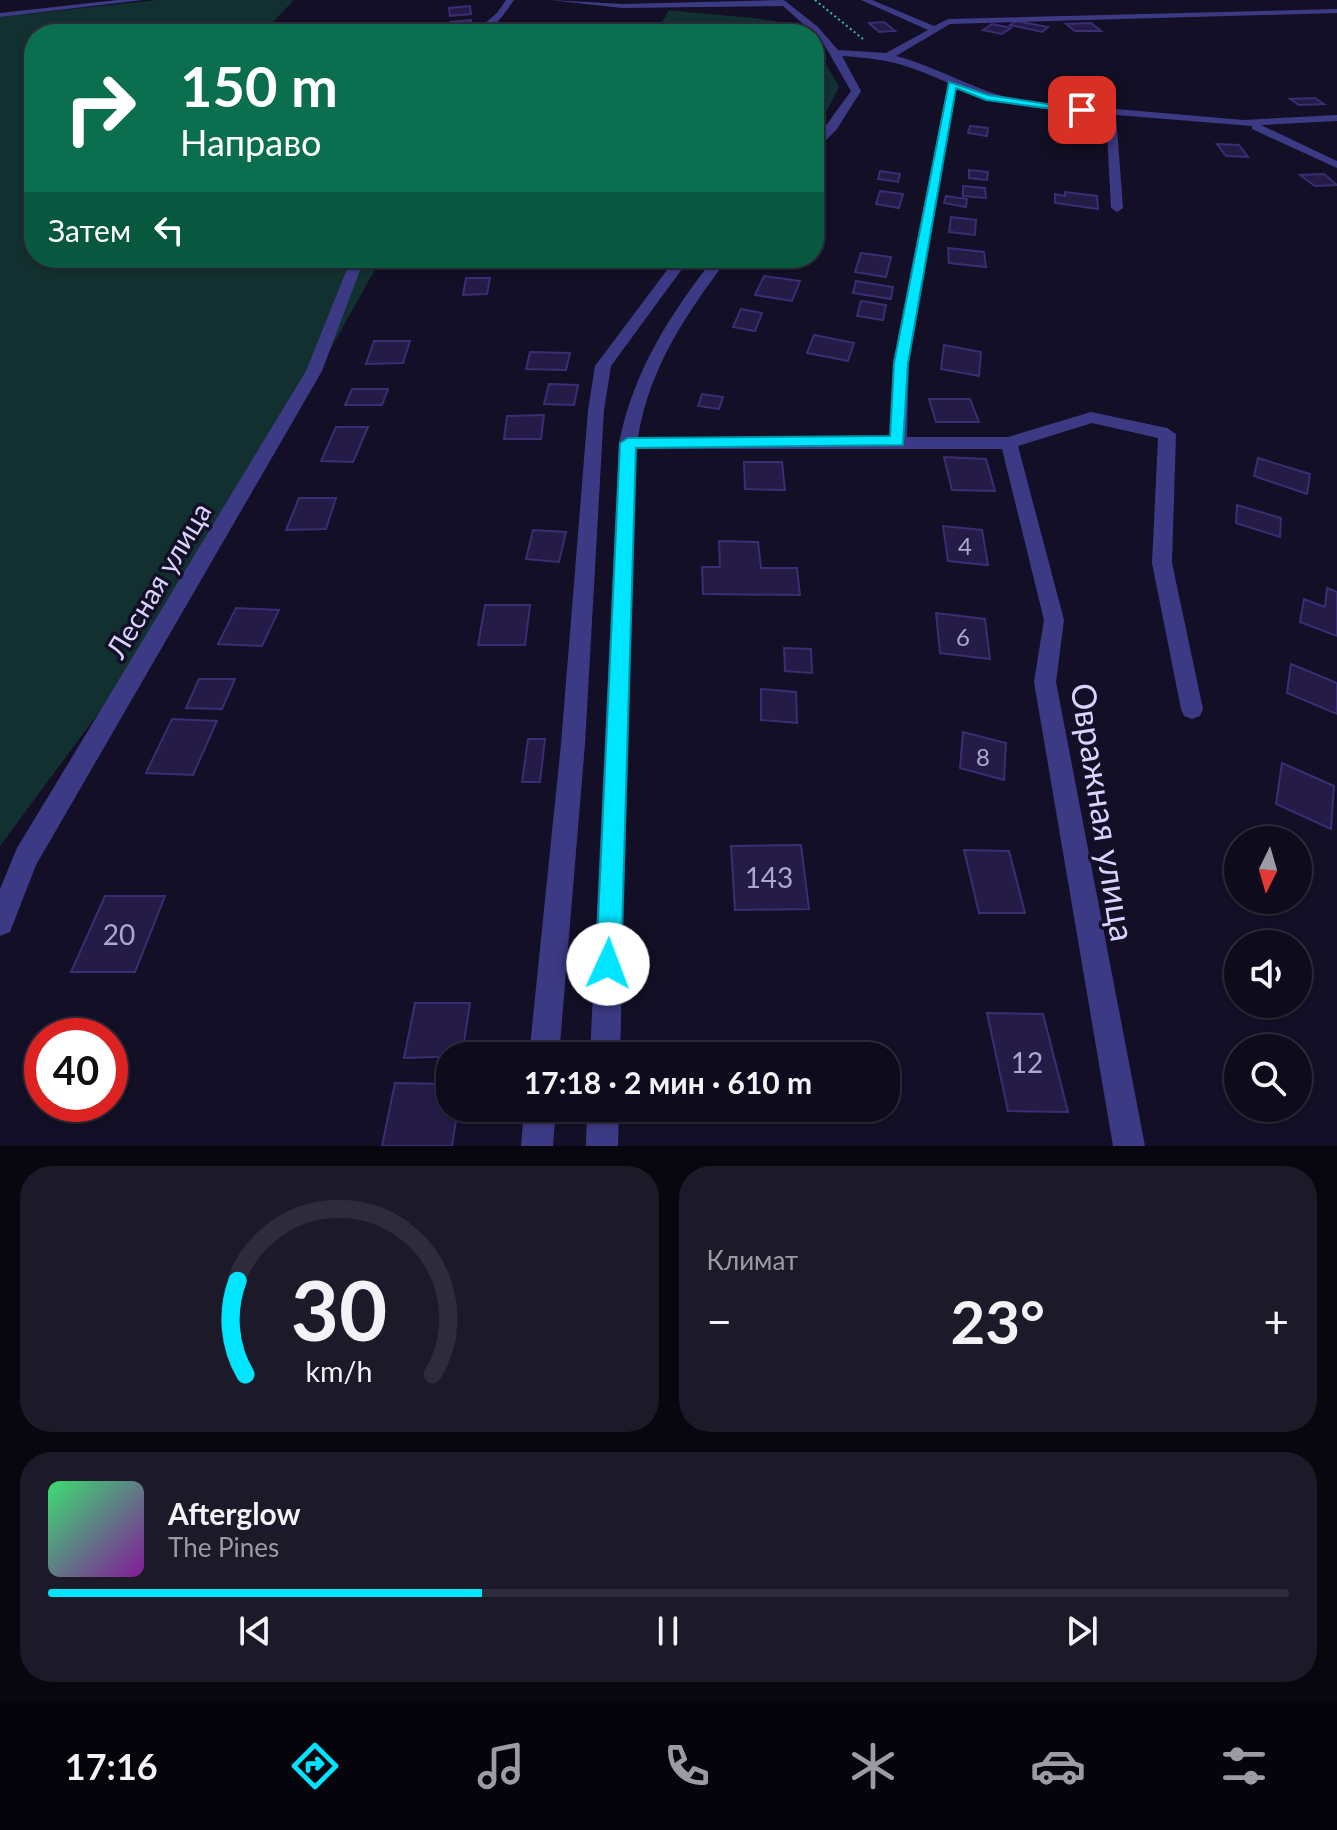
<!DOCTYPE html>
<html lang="ru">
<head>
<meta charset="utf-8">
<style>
  :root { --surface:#0e0b1c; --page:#1c1929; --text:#f1f3f6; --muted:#9b9ba3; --line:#2e2b3b; --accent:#00e5ff }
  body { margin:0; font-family:Lato,sans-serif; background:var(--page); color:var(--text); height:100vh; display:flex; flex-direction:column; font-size:30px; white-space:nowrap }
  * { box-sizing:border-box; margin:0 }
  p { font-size:26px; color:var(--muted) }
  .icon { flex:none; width:44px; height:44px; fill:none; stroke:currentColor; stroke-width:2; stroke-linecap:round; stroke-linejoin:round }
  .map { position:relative; height:1146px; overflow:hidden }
  .drawer { display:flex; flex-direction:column; gap:20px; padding:20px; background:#08060f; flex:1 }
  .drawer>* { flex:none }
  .guide { position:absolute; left:24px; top:24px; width:800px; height:244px; border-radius:32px; box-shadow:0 2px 6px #0004,0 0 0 2px var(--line); background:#0b6e4f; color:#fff; overflow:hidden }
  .needle { width:52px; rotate:185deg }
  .fabs { position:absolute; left:1224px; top:826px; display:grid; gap:16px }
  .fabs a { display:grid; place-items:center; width:88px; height:88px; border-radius:50%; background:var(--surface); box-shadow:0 2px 6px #0004,0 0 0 2px var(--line); font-size:40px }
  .speed { position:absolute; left:24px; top:1018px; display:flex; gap:16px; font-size:40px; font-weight:700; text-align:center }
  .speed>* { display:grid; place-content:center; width:104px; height:104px; border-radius:50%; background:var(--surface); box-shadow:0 2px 6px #0004,0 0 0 2px var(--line); line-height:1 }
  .speed .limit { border:12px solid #d22; background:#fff; color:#111 }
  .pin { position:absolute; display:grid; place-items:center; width:68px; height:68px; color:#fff; margin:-34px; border-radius:16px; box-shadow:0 4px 12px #0006 }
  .me { position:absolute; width:88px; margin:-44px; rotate:2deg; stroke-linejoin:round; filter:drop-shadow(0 0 6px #0008) }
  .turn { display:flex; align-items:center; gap:28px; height:168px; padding:0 24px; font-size:36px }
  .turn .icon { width:104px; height:104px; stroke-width:2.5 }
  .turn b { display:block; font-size:56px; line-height:68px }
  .then { display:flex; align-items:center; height:76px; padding:0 24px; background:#0003; gap:16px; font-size:30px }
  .big { font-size:60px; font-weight:700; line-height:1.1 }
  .drawer .card { flex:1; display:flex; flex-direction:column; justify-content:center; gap:12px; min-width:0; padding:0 28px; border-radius:32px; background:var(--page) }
  .drawer .dial { align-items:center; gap:0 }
  .dial svg { height:208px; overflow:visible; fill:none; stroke:var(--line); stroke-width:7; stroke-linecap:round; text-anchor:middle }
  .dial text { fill:var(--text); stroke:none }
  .song { display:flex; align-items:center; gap:24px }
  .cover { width:96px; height:96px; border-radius:12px; background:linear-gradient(135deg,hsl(140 70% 55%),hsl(290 70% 35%)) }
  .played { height:8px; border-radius:4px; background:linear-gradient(90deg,var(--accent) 35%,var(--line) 35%) }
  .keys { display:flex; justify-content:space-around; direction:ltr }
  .heat { display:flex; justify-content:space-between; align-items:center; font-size:44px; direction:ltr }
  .drawer .tiles { flex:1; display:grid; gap:20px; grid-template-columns:1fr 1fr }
  .card:last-child { grid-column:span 2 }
  .trip { position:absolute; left:436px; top:1042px; width:464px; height:80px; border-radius:32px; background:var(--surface); box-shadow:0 2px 6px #0004,0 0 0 2px var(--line); font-weight:700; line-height:80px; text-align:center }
  .tab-bar { display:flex; height:128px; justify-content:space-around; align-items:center; background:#06040b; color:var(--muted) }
  .tab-bar .icon { width:56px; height:56px }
  .tab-bar .on { color:var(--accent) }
  .tab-bar b { font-size:36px; color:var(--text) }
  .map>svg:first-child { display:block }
</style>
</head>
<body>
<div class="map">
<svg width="1337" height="1146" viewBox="0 0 1337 1146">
  <rect width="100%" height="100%" fill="#130f26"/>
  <!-- green -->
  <path fill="#12302f" d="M156 0H290L293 1 272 23 330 29 328 34H34V258H457L376 268 211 561 0 846V17Z
    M669 10C712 15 763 17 803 26L795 34H608V25L621 33H662L661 24Z
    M814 42 839 87 814 136Z"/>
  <!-- building -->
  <path fill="#241b47" stroke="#3b2d73" stroke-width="2" d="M470 6 471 14 450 16 449 8Z
    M471 20 473 27 452 28 451 22Z
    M1016 21 1048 27 1042 32 1010 25Z
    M884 22 895 31 879 32 869 23Z
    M1091 23 1101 31H1075L1066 24Z
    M992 24 1011 28 1002 34 983 30Z
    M1315 98 1324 104 1299 105 1290 99Z
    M970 126 988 128 987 136 968 133Z
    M1217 144 1239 145 1248 157 1226 156Z
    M969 170 988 172 987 180 969 178Z
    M880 171 900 174 898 182 878 179Z
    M1324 174 1337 185 1315 186 1300 175Z
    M963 186 985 188 986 198 963 196Z
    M880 191 903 194 899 208 876 204Z
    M1065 192 1097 196 1098 209 1055 203V194L1065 196Z
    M946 196 967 199 966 207 944 203Z
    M951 217 976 220 975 235 949 232Z
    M948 248 984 252 986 267 949 263Z
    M861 253 891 257 886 277 855 272Z
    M764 276 800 281 792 301 755 295Z
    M466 278H490L487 294 463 295Z
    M856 281 893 287 891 299 853 293Z
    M861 301 886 305 883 320 857 316Z
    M741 309 762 313 755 331 733 327Z
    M814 335 854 343 848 361 807 353Z
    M374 341H410L403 363 366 364Z
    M944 345 981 352 979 376 941 369Z
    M530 352 570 353 566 370 526 369Z
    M549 384 578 385 574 405 544 404Z
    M352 389H388L382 405H345Z
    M702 394 723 397 719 409 698 406Z
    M929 399H970L979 422H936Z
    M544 415 541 439H504L507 416Z
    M336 427H368L353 462 321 461Z
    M944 457 986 459 995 491 952 490Z
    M1258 458 1310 474 1307 494 1254 476Z
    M744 462H782L785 490 745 489Z
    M299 498H336L326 529 286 530Z
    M1237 505 1281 518 1280 537 1236 523Z
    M943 526 982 530 988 565 948 561Z
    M533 530 566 532 559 562 526 559Z
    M719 541 758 542 761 568H797L800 595 703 594 702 567H720Z
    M1327 588 1337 592V636L1300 622 1304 599 1325 607Z
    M485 605H530L525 645H478Z
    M236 608 279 610 262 646 218 644Z
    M936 613 985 619 990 659 940 653Z
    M784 648 811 649 812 673 785 671Z
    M1291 664 1337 683V714L1287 693Z
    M199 679H235L222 709 186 708Z
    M761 689 796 692 797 723 761 720Z
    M172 719 217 721 193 775 146 773Z
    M963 732 1006 743 1004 780 960 768Z
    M528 739H545L540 782H522Z
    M1282 763 1334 786 1331 829 1276 804Z
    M801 845 809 909 735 910 731 846Z
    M964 850 1009 851 1025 913H979Z
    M105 896H165L135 972H71Z
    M415 1003H470L462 1056 404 1058Z
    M987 1013 1043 1014 1068 1112 1008 1111Z
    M395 1083 450 1084V1108H458L452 1146H382Z"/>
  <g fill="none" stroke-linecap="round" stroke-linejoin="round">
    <!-- path -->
    <path stroke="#2fb8b0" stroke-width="2" stroke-dasharray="2 3" stroke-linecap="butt" d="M815 0 863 39"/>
    <!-- minor -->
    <path fill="#3d3a85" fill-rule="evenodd" d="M117 0H143L0 17V13Z
      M506 0H514C504 15 491 34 472 34L497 13Z
      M550 0 622 4 784 0 818 27 838 50 886 53 928 30 861 0H872L934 26 948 19 1337 9V13L950 24 896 56C941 68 976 92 1023 101L1244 120 1337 115V121L1261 125 1337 161V168L1252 129V126L1116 115 1123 208 1117 212 1111 208 1106 114C1055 110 1004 109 956 87L909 363 907 437H1008L1091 412 1167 428 1176 434 1172 563 1203 709 1200 716 1192 719 1184 716 1181 709 1152 563 1158 438 1092 423 1018 446 1064 620 1056 682 1145 1146H1113L1034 682 1044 620 1002 449H636L620 1056H590L619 443C634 370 669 316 714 258H728C686 315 650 366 638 437H890L893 363 948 83C907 64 887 59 842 56L861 91 837 129 814 152V142L851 91 822 41 783 6 622 8Z
      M287 258 350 261 351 258H365L363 261 480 258 473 262 360 270 322 371 36 865 10 932 0 936V889L17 848 306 371 347 269 315 266Z
      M676 258H690L611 366 604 410 585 744 559 1056H529L561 744 588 410 595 366Z
      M524 1108H556L553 1146H521Z
      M587 1108H619L618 1146H586Z"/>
  </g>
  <!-- route -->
  <path fill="#00e5ff" stroke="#0095a6" stroke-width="2" d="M949 82 988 95 1087 110 1082 113 986 100 956 88 908 363 903 445 636 448 621 964 617 973 608 977 599 973 596 964 620 443 628 438 890 436 894 363Z"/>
  <g text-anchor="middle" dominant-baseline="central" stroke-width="7" stroke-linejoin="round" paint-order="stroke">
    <!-- number labels -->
    <g font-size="24" fill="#aca6d1">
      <text x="965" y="545">4</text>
      <text x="963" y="636">6</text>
      <text x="983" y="756">8</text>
    </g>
    <!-- street labels -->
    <g font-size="28" fill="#d9d4ff" stroke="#130f26">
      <text transform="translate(158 580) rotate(-59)">Лесная улица</text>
    </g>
    <!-- near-number labels -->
    <g font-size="28" fill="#aca6d1">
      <text x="769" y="877">143</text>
      <text x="119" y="934">20</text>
      <text x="1027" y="1062">12</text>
    </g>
    <!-- near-street labels -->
    <g font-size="34" fill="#d9d4ff" stroke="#130f26">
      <text transform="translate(1104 812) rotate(81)">Овражная улица</text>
    </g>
  </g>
</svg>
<div class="fabs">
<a><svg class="needle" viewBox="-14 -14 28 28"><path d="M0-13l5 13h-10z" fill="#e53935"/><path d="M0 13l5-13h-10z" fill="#9b9ba3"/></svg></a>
<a><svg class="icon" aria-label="sound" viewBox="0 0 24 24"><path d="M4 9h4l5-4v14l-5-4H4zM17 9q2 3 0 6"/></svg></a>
<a><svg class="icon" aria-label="search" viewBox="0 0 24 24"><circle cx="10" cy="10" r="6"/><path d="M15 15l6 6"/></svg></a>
</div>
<div class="speed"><div class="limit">40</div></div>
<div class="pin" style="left:1082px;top:110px;background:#d93025"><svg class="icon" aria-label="arrive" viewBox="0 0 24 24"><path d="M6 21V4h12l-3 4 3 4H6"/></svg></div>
<svg class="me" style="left:608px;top:964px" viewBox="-20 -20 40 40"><circle r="19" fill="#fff"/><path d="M0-13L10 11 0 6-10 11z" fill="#00e5ff"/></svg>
<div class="trip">17:18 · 2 мин · 610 m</div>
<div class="guide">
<div class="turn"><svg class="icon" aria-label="right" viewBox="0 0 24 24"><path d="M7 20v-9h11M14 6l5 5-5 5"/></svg><div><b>150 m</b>Направо</div></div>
<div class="then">Затем<svg class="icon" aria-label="left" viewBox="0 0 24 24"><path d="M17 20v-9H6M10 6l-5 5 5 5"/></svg></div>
</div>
</div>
<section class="drawer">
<div class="tiles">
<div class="card dial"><svg viewBox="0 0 100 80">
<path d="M14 69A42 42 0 1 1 86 69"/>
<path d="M14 69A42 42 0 0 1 11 33" stroke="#00e5ff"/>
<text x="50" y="56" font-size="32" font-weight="700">30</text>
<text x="50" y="72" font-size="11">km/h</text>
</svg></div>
<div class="card"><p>Климат</p>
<div class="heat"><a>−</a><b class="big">23°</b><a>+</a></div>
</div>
<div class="card">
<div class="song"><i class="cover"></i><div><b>Afterglow</b><p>The Pines</p></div></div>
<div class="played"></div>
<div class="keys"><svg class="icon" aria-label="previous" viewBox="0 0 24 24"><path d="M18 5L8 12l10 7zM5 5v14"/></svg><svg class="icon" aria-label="pause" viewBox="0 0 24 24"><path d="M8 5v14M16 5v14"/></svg><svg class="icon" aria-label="next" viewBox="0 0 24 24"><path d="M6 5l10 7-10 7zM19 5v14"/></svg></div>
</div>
</div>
</section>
<nav class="tab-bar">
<b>17:16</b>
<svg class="icon on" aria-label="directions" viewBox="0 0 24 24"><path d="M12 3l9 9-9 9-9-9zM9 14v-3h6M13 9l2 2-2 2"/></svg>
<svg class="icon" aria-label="music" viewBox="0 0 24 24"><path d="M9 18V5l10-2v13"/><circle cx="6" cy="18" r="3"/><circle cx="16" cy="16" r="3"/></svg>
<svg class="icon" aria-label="phone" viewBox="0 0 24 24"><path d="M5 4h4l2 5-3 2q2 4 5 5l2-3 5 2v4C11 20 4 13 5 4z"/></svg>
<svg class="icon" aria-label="climate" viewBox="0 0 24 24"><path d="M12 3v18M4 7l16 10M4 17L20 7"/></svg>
<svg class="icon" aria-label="car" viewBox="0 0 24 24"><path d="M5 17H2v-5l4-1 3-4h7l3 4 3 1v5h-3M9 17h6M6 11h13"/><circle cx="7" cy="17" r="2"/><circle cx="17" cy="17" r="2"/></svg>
<svg class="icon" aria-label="filters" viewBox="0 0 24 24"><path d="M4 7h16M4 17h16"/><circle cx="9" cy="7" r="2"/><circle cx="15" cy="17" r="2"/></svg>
</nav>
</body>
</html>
